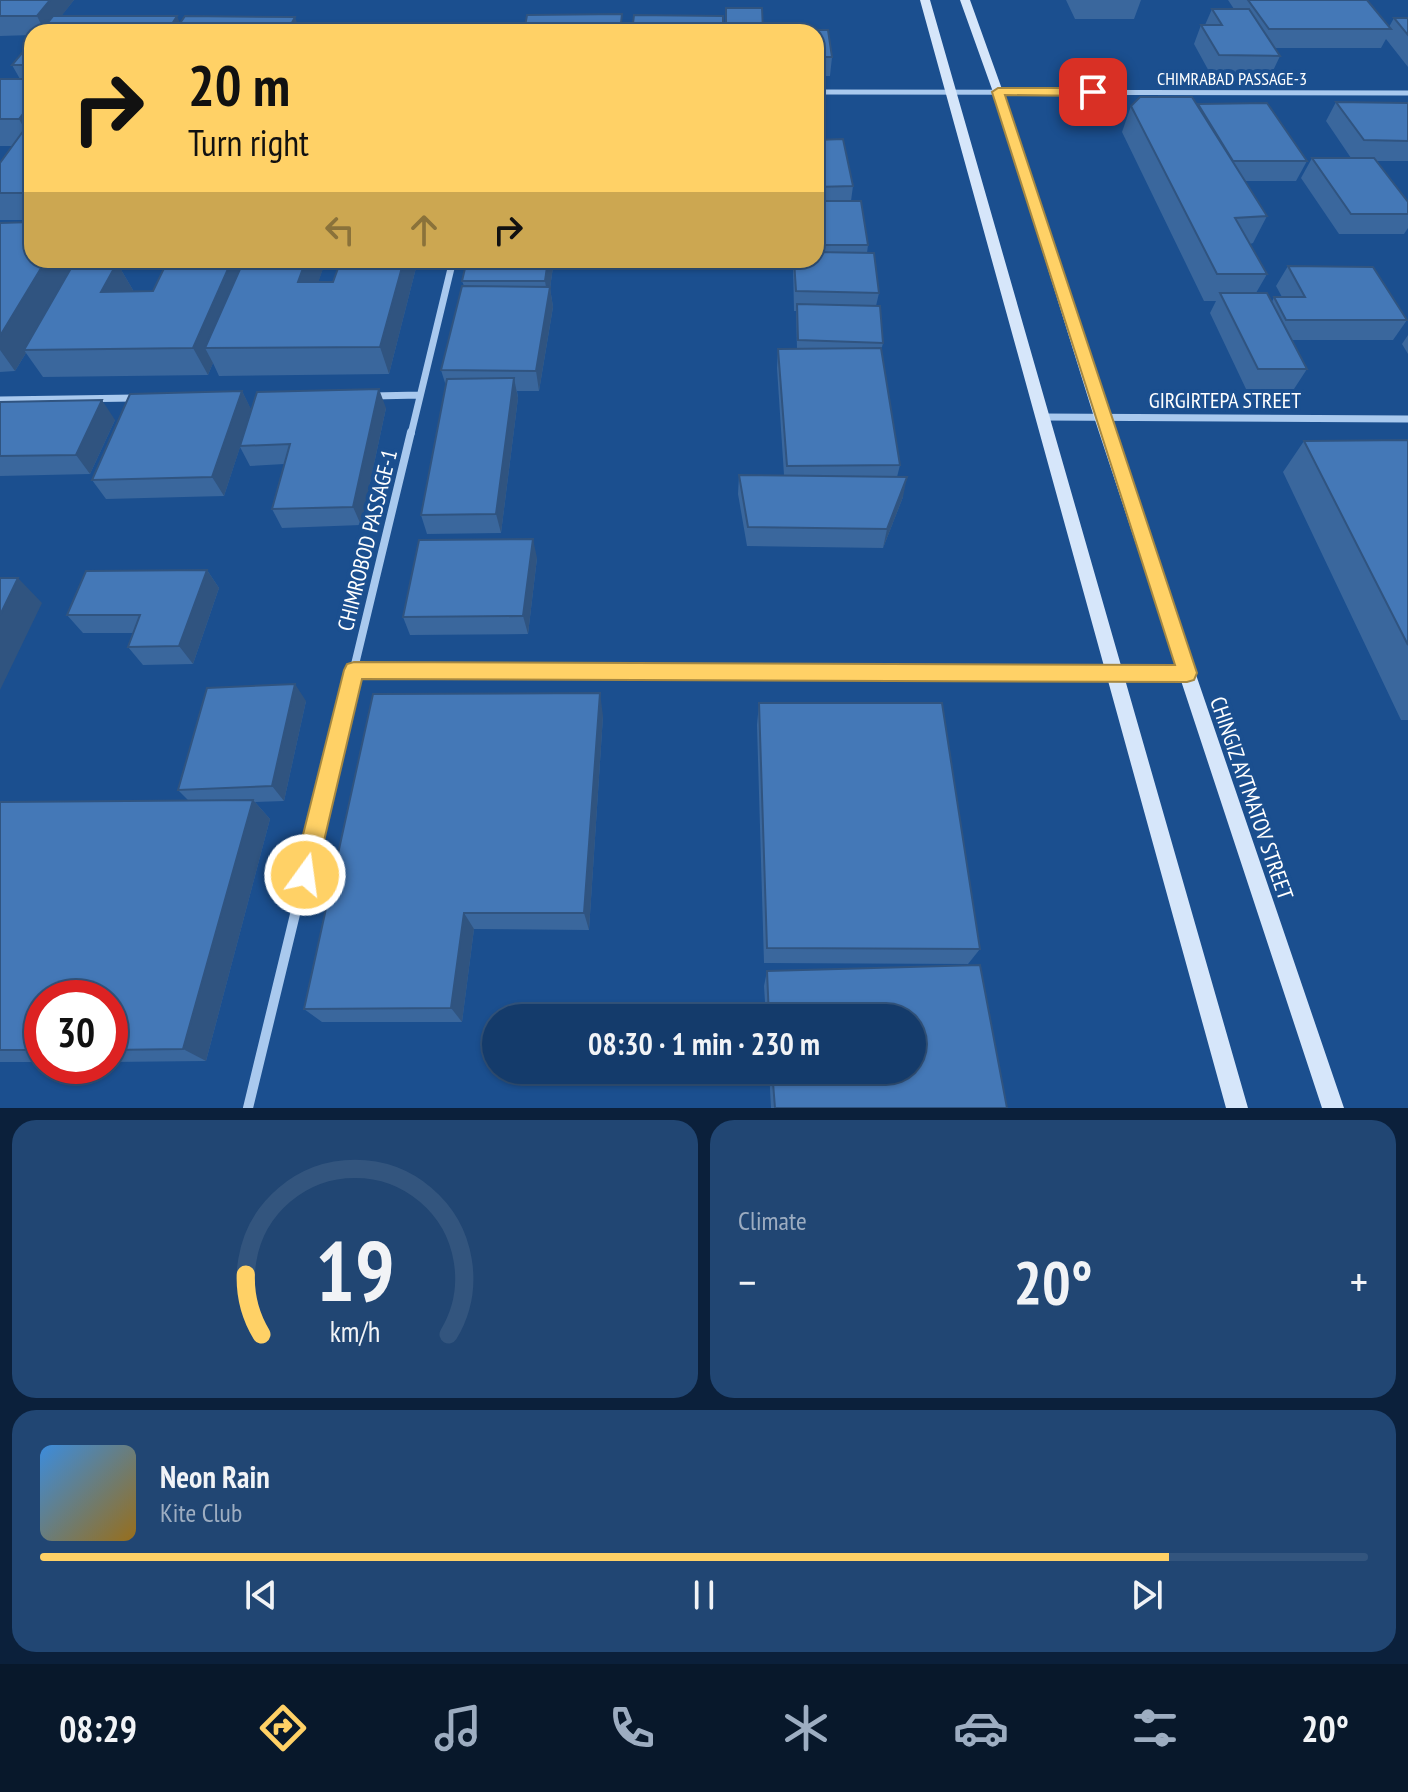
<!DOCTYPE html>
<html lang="en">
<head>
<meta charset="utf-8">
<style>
  :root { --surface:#143b6b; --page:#214673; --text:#f1f3f6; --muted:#9dadc1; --line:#33557e; --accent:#ffd166 }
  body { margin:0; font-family:"PT Sans Narrow",sans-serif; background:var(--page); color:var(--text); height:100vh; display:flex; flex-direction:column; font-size:30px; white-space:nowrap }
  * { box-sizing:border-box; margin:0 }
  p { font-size:26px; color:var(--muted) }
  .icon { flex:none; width:44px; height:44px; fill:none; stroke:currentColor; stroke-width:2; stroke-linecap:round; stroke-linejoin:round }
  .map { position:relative; height:1108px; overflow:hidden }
  .drawer { display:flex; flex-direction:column; gap:12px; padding:12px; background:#0b203b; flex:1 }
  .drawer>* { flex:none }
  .top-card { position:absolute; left:24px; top:24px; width:800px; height:244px; border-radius:24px; box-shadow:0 2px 6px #0004,0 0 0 2px var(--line); background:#ffd166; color:#111; overflow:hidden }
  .speed { position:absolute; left:24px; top:980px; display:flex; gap:16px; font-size:40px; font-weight:700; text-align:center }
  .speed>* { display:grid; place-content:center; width:104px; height:104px; border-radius:50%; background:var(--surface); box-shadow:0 2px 6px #0004,0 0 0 2px var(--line); line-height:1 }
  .speed .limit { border:12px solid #d22; background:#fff; color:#111 }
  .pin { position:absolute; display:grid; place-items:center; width:68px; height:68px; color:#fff; margin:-34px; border-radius:16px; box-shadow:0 4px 12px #0006 }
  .me { position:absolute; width:88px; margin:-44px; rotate:14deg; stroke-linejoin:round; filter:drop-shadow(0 0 6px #0008) }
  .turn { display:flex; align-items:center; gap:28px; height:168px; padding:0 32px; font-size:36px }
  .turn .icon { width:104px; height:104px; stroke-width:2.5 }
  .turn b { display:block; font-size:56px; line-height:68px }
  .lanes { display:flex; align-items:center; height:76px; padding:0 32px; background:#0003; justify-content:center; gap:40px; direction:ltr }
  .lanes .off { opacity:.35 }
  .big { font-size:60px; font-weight:700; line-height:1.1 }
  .drawer .card { flex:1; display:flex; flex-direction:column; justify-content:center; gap:12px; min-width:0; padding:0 28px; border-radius:24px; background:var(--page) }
  .drawer .dial { align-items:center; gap:0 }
  .dial svg { height:208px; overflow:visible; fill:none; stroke:var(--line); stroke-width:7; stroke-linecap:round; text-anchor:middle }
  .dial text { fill:var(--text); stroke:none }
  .song { display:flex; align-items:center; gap:24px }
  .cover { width:96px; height:96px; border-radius:12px; background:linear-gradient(135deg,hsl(210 70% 55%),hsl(40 70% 35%)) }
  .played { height:8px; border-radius:4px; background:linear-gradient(90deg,var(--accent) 85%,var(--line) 85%) }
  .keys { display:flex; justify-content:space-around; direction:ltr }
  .heat { display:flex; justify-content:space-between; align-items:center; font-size:44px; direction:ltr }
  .drawer .tiles { flex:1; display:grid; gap:12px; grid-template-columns:1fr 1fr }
  .card:last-child { grid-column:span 2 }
  .trip { position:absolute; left:482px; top:1004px; width:444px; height:80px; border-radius:40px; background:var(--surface); box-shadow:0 2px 6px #0004,0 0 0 2px var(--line); font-weight:700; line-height:80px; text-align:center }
  .tabs { display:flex; height:128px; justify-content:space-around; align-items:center; background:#08182b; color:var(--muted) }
  .tabs .icon { width:56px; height:56px }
  .tabs .selected { color:var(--accent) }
  .tabs b { font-size:36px; color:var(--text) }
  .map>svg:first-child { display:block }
</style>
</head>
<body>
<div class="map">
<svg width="1408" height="1108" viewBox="0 0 1408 1108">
  <rect width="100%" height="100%" fill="#1b4f8f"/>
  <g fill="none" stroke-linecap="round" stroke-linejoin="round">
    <!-- service -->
    <path stroke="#a9c9ee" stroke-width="6" d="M354 670 1186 673"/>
    <!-- minor-far3 -->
    <path stroke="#a9c9ee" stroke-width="5" d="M816 92 1408 93"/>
    <!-- minor-far2 -->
    <path stroke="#a9c9ee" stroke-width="7" d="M373 396 420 395
      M0 400 135 398
      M1043 417 1408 419
      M411 434 453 260"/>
    <!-- minor-far1 -->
    <path stroke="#a9c9ee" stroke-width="8" d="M338 735 411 432"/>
    <!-- minor -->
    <path stroke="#a9c9ee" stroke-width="10" d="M248 1108 339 733"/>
    <!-- secondary -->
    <path fill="#d6e6fa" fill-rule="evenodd" d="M920 0H930L1248 1108H1226Z
      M960 0H970L1003 92 1108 417 1344 1108H1322L1094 417 993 92Z"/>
  </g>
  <!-- wall -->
  <path fill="#3a679d" d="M0 0H74L61 16 300 32H32V35L0 36Z
    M1066 0H1141L1134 19H1075Z
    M1228 0H1367L1389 27 1394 18H1408V67L1386 39 1381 48H1275L1280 56 1271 75H1211L1194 44 1201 25H1205L1212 9H1234Z
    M816 32 832 57 830 76H816Z
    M32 41V220H0V163L13 146H0V79H20L12 65Z
    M1336 102 1408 103V161H1377L1408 202V228L1404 234H1339L1301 178 1312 158H1351L1326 121Z
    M1198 104 1307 161 1296 181H1245L1267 216 1253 243 1250 244 1267 274 1256 293 1272 302 1274 297H1282L1276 286 1288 266 1407 320 1393 340H1292L1307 369 1294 389H1246L1210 313 1216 301H1204L1122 132 1131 106 1197 105Z
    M816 140 853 186 851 201 868 245 867 253 879 293 876 306 883 343 881 351 900 465 897 477 903 497 883 548 747 546 738 494 739 475H784L777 368 778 349H797L796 311H794L793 265H765V260H816Z
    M0 223 32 260H78L76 263H117L133 290 132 292 153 291 326 260 318 282H333L418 260 389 374 219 376 213 363 208 375 43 377 26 353 15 371 0 372Z
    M467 260H554L550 288 553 307 539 391H517L518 398 501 533 427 534 421 515 446 386 441 370 464 286 462 281Z
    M1408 335V354L1402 344Z
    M242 391 251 410 386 408 361 525 282 528 272 509 284 464 250 466 240 447 224 496 106 499 92 480Z
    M0 402 115 420 90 474 0 476Z
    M1408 440V720H1401L1283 472 1304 441Z
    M537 558 528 634 410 635 403 617Z
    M207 570 219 588 193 664 143 665 128 647 133 633H83L67 615Z
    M306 701 284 801 255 802 270 819 206 1061 110 1062V998H42V1062H0V802L188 800 178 790Z
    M759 703 980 949 968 964 764 963 757 725Z
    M603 716 589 930 474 929 462 1022H322L304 1009Z
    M980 965 1007 1108H771L769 1070H912V1018H766L764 986 767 971Z"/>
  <!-- shaded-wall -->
  <path fill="#305480" d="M50 0H74L49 32H45L37 16Z
    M177 16 184 32H167Z
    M295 17 300 32H287Z
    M32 102V142L19 119Z
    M46 260H78L28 349 24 350 26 353 15 371 0 350V336Z
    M232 260H255L205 348 213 363 208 375 193 348Z
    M306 260H326L309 309 298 282Z
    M404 260H418L389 374 380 347Z
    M548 260H554L550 288 553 307 539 391 536 371 548 300 545 281Z
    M117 263 133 290 117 319 101 292Z
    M514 378 518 398 501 533 496 514Z
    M379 389 386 408 361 525 353 507Z
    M242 391 252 411 224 496 212 477Z
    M102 400 115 420 90 474 76 455Z
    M907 477 903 497 883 548 887 529Z
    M533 539 537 558 528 634 523 616Z
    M207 570 219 588 193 664 179 646Z
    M18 578 42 603 0 690V615Z
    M295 684 306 701 284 801 272 786Z
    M600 693 603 716 589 930 584 913Z
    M253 800 270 819 206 1061 183 1049Z
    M464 913 474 929 462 1022 451 1008Z"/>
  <!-- building -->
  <path fill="#4478b7" stroke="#305480" stroke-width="2" d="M0 0H50L37 16H0Z
    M1248 0H1367L1391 29H1269Z
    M726 8H762L763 30H828L832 57H816V32H726Z
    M1212 9H1249L1280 56 1219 55 1201 25H1222Z
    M622 14 620 32H524L527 15Z
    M634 15 723 16V32H632Z
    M53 16H177L167 32H40Z
    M185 16 295 17 287 32H174Z
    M1394 18H1408V35Z
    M498 23 496 32H410L413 24Z
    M409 31 408 32H359Z
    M32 41V65H12Z
    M0 79H32V102L19 119H0Z
    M1140 97H1192L1267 216 1235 218 1267 274H1217L1131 106Z
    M1336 102 1408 103V141L1364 140Z
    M1267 103 1307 161H1233L1198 104Z
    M32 119V193H0V163Z
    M843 139 853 186 816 187V140Z
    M1312 158H1374L1408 202V214H1351Z
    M816 201H861L868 245H816Z
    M32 222V260H46L0 336V223Z
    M816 252 874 253 879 293 796 291 794 260H816Z
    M168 260H232L193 348 24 350 74 263H117L101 292 153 291Z
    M244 260H306L298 282H333L341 260H404L380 347 205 348Z
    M467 260H548L545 281H462Z
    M1288 266 1373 267 1407 320H1286L1274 297H1305Z
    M462 286 550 287 536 371 441 370Z
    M1220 293H1267L1307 369H1258Z
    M797 304 880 306 883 343 798 340Z
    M881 348 900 465 787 466 778 349Z
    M514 378 496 514 421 515 447 379Z
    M379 389 353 507 272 509 290 444 240 446 257 392Z
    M242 391 212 477 92 480 130 394Z
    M102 400 76 455 0 456V402Z
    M1408 440V645L1304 441Z
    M739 475 907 477 887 529 748 527Z
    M533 539 523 616 403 617 419 540Z
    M207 570 179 646 128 647 140 615H67L86 571Z
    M0 578H18L0 615Z
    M295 684 272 786 178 790 207 688Z
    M600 693 584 913H464L451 1008 304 1009 373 694Z
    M759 703H942L980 949 767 948Z
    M253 800 183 1049 110 1050V998H42V1050H0V802Z
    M980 965 1007 1108H775L772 1070H912V1018H769L767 971Z"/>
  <!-- route -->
  <path fill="#ffd166" stroke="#a68842" stroke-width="2" d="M998 88H1093L1099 92 1093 96 1005 95 1197 673 1194 680 1187 682 362 679 316 875 313 883 305 886 297 883 293 875 344 670 347 664 354 662 1175 665 992 92Z"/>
  <g text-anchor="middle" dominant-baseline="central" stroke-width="8" stroke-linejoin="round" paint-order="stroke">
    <!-- far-street labels -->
    <g font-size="18" fill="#fff" stroke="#1b4f8f">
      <text x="1232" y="78">CHIMRАBАD PASSAGE-3</text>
    </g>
    <!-- street labels -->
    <g font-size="22" fill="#fff" stroke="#1b4f8f">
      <text x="1225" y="400">GIRGIRTEPA STREET</text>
      <text transform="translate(367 540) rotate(-76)">CHIMROBOD PASSAGE-1</text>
      <text transform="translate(1252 798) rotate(71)">CHINGIZ AYTMATOV STREET</text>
    </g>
  </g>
</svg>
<div class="speed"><div class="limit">30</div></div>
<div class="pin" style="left:1093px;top:92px;background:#d93025"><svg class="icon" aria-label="arrive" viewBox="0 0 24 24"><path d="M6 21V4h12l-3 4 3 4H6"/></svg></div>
<svg class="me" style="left:305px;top:875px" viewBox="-20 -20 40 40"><circle r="17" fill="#ffd166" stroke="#fff" stroke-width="3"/><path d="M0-11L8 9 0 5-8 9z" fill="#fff"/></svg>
<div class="trip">08:30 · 1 min · 230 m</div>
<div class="top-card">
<div class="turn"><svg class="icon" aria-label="right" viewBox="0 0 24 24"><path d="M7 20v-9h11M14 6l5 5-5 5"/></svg><div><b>20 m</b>Turn right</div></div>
<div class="lanes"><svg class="icon off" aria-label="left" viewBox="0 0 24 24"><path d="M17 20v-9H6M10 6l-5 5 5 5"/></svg><svg class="icon off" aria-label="ahead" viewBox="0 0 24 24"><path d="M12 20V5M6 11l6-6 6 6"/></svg><svg class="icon" aria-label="right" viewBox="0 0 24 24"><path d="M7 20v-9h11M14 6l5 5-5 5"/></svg></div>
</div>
</div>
<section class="drawer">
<div class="tiles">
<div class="card dial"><svg viewBox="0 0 100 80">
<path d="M14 69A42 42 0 1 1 86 69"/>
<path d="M14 69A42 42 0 0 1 8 46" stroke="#ffd166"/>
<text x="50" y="56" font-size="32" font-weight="700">19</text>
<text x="50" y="72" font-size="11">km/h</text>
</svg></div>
<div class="card"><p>Climate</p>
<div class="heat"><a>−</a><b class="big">20°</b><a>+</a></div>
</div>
<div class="card">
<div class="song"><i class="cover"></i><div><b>Neon Rain</b><p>Kite Club</p></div></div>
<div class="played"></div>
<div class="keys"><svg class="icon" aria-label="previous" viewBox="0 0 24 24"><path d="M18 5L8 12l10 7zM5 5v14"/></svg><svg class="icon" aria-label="pause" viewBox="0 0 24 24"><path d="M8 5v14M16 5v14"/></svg><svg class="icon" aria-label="next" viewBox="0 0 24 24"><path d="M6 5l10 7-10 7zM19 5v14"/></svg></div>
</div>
</div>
</section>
<nav class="tabs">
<b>08:29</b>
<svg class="icon selected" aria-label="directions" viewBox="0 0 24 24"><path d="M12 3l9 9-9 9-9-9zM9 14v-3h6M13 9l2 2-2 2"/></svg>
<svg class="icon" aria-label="music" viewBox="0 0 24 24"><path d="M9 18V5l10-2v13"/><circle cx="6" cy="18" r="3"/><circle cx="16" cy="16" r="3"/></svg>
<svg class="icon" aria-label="phone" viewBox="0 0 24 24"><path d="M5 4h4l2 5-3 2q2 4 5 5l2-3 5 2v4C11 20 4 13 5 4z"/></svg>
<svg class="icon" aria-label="climate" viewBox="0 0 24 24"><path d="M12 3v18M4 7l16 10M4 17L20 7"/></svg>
<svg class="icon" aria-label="car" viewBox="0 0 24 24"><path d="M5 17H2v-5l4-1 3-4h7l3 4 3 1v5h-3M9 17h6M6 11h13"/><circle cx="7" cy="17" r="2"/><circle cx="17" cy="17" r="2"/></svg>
<svg class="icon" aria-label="filters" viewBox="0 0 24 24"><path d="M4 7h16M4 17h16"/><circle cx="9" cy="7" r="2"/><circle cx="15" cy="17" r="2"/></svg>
<b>20°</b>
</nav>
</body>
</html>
